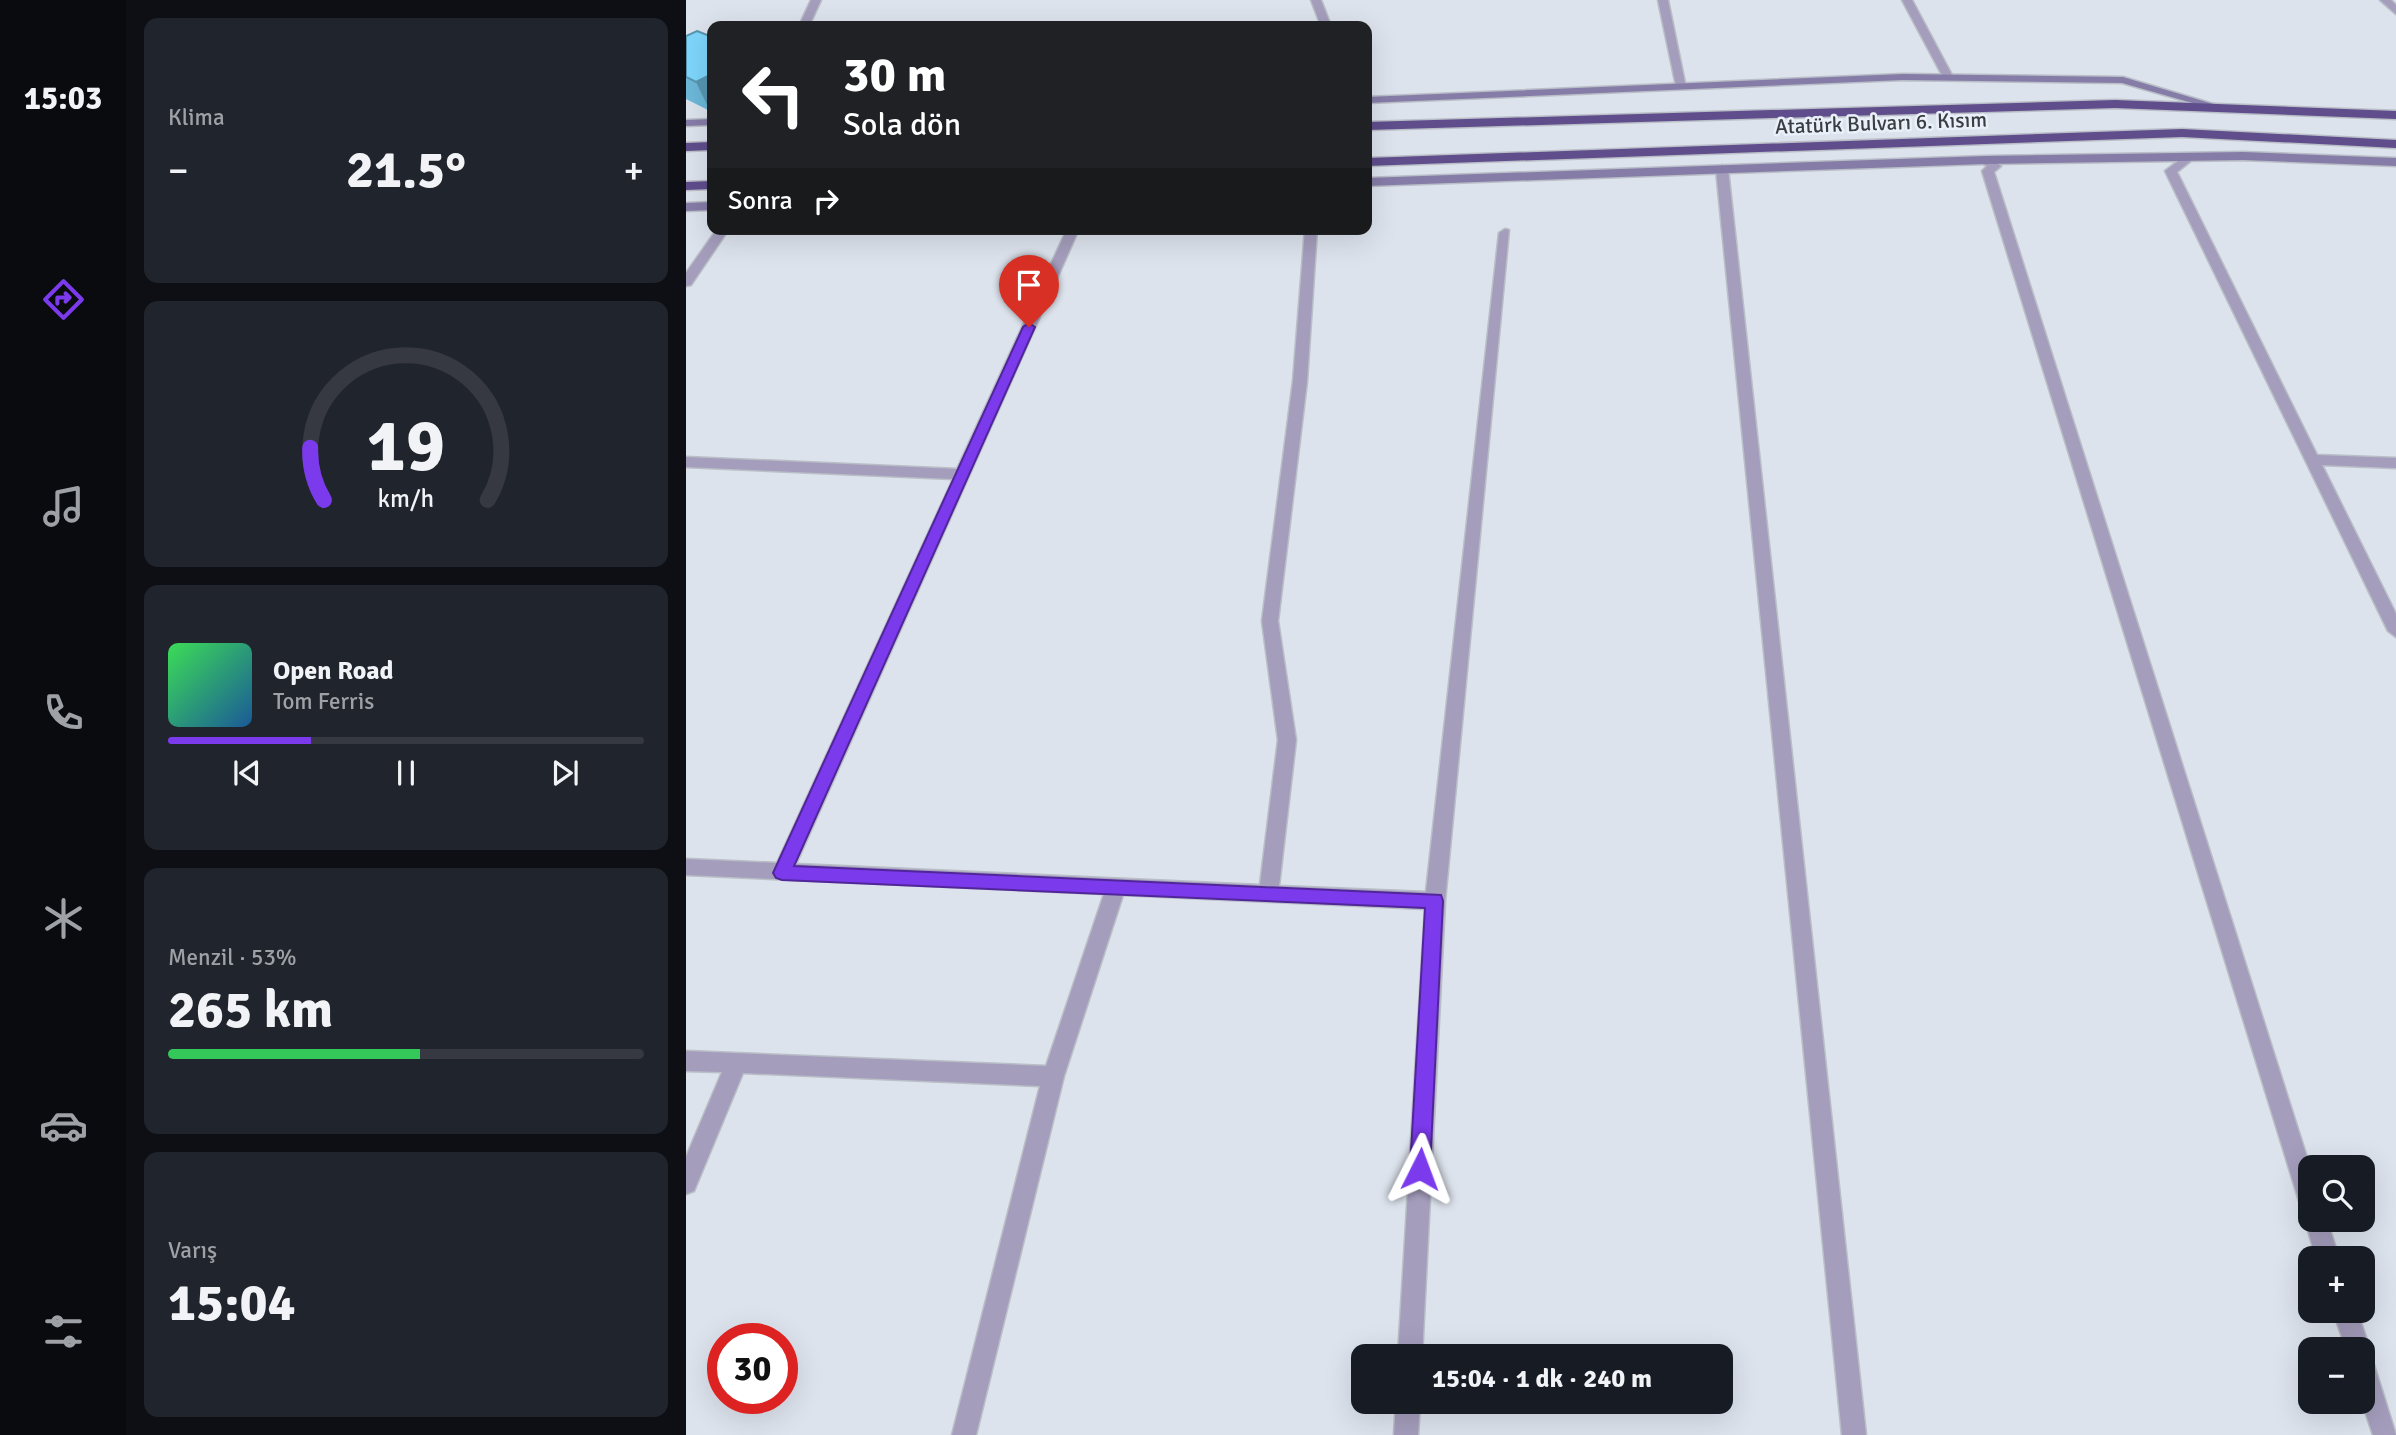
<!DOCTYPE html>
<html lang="tr">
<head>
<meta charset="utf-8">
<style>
  :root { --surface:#171b24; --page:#20242c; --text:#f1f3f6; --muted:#9ea1a6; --line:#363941; --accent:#7c3aed }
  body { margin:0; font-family:Signika,sans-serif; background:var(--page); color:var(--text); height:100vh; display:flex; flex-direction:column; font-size:26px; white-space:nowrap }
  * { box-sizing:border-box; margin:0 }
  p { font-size:23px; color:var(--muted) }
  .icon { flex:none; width:38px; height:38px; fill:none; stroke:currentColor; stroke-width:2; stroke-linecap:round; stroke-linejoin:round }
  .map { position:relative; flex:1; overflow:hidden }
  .sheet { display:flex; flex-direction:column; gap:18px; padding:18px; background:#0d0f14; width:560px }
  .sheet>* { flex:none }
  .guide { position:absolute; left:21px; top:21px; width:665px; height:214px; border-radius:14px; box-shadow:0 7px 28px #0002; background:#202124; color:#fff; overflow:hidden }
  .fabs { position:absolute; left:1612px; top:1155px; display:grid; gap:14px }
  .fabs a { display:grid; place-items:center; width:77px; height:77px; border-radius:14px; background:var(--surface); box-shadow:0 7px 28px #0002; font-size:35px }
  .speed { position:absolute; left:21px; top:1323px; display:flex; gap:14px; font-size:35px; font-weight:700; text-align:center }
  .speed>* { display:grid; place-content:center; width:91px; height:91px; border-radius:50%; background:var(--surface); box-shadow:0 7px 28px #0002; line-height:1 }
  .speed .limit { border:10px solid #d22; background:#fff; color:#111 }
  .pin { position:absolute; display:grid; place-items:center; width:60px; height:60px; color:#fff; margin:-72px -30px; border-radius:50% 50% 50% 0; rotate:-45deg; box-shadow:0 0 7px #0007 }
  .pin .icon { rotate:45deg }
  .me { position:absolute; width:77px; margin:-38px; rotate:3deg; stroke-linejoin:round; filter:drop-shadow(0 0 5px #0008) }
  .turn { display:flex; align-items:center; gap:24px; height:147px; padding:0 21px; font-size:32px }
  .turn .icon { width:91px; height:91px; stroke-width:2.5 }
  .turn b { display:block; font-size:49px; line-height:60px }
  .then { display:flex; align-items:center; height:66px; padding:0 21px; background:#0003; gap:14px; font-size:26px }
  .big { font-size:52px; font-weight:700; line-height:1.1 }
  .sheet .tile { flex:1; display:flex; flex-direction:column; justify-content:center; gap:10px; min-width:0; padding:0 24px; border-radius:14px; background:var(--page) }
  .sheet .dial { align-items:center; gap:0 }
  .dial svg { height:182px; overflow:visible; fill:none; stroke:var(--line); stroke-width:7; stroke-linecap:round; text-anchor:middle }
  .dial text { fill:var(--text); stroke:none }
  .song { display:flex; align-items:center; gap:21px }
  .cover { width:84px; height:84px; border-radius:10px; background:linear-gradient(135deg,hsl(130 70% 55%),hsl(210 70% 35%)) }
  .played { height:7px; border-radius:4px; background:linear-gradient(90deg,var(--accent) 30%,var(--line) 30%) }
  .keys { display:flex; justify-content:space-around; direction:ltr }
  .heat { display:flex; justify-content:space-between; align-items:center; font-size:38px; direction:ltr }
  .charge { height:10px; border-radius:5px; background:linear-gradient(90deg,#34c759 53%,var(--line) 0) }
  .trip { position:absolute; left:665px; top:1344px; width:382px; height:70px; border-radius:14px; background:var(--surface); box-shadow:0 7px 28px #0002; font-weight:700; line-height:70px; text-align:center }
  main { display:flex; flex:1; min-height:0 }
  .dock { display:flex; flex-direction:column; width:126px; justify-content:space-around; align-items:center; background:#090b0e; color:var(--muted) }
  .dock .icon { width:49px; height:49px }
  .dock .current { color:var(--accent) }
  .dock b { font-size:32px; color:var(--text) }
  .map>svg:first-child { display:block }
</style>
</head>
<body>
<main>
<nav class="dock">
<b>15:03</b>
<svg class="icon current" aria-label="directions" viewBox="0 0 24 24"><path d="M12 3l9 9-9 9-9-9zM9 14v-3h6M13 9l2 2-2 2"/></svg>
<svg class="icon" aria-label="music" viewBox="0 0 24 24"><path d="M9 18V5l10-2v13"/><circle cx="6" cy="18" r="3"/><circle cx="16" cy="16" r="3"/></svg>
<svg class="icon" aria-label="phone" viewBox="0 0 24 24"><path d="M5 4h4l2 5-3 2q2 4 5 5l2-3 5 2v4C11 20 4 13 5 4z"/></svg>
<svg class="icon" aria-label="climate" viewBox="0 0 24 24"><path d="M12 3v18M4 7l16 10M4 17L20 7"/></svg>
<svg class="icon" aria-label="car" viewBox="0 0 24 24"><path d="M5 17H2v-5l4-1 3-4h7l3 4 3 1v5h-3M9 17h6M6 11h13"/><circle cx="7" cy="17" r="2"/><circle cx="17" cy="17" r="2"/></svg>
<svg class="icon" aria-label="filters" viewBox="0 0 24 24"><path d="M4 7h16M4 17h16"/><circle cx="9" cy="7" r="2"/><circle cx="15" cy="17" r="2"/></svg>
</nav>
<section class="sheet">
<div class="tile"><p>Klima</p>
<div class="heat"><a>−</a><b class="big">21.5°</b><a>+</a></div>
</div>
<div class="tile dial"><svg viewBox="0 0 100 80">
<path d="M14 69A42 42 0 1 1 86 69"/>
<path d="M14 69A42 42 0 0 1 8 46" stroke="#7c3aed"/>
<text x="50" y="56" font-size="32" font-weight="700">19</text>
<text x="50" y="72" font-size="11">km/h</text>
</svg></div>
<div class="tile">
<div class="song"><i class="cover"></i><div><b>Open Road</b><p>Tom Ferris</p></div></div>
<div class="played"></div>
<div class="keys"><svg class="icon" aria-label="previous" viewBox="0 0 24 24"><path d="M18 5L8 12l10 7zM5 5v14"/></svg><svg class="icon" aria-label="pause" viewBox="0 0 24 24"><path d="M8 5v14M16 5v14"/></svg><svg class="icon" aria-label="next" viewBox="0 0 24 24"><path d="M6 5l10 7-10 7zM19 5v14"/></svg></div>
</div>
<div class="tile"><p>Menzil · 53%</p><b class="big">265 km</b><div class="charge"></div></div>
<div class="tile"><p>Varış</p><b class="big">15:04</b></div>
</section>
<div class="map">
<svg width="1710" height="1435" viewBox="0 0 1710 1435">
  <rect width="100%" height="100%" fill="#dde3ed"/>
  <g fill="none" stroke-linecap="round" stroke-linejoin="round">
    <!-- street casing -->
    <g stroke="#b9bec7" stroke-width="3">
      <path id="street" d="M125 0H135L123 26H113Z
        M625 0H635L645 26H635Z
        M972 0H982L1000 88 990 86Z
        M1216 0H1226L1267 77 1266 79 1257 77Z
        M1694 0H1705L1710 5V14Z
        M1501 154 1511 156 1491 172 1631 455 1710 458V468L1636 465 1710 614V637L1702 631 1479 171Z
        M1295 157H1303L1315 166 1308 172 1624 1167V1220H1641L1653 1258H1630L1619 1220 1623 1212 1616 1209 1613 1201 1296 171 1301 166 1295 163Z
        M1036 165 1042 169 1180 1435H1156L1030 169Z
        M31 229H43L5 285 0 286V273Z
        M381 229H393L110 864 574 885 592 740 576 621 607 381 619 229H631L621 381 592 621 610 740 593 886 740 892 813 233 819 229 823 230 759 901 736 1356H712L739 909 437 895 378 1076 290 1435H266L354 1086 57 1073 8 1191 0 1194V1157L36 1072 0 1071V1051L360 1066 418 894 0 875V859L91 863 267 479 0 467V457L271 469Z
        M1647 1311H1671L1684 1349 1681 1355 1688 1365 1710 1435H1687L1676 1402V1349H1660Z
        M710 1402H734L732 1435H708Z"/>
    </g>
    <!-- secondary casing -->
    <g stroke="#b9bec7" stroke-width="3">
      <path id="secondary" d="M1217 74 1437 77 1544 109 1538 112 1436 83 1217 80 681 103V97Z
        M26 119V125L0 126V120Z
        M1557 152 1710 158V166L1557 160 1299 164 681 186V178L1299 156Z
        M26 202V210L0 211V203Z"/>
    </g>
    <!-- highway casing -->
    <g stroke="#b9bec7" stroke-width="3">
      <path id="highway" d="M1429 100 1710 111V119L1429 108 681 130V122Z
        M1496 129 1710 140V148L1496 137 681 166V158Z
        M26 142V150L0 151V143Z
        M26 181V189L0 190V182Z"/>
    </g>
    <!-- street -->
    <use href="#street" fill="#a49dbc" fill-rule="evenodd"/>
    <!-- secondary -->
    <use href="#secondary" fill="#867ca8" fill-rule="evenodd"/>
    <!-- highway -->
    <use href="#highway" fill="#5f4d8c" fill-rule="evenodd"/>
  </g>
  <!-- wall -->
  <path fill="#6cb7d8" d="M0 36 24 111 0 99Z"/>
  <!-- shaded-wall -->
  <path fill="#5895b0" d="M26 74V110L24 111 10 82Z"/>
  <!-- building -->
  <path fill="#7ed5fb" stroke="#5895b0" stroke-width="2" d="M11 31 26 37V74L10 82 0 77V36Z"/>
  <!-- route -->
  <path fill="#7c3aed" stroke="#51269a" stroke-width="2" d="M343 323 349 327 108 866 755 895 757 901 744 1169 741 1176 734 1179 727 1176 724 1169 739 908 96 880 90 878 87 873 337 327Z"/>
  <g text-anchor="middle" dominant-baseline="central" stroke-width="5" stroke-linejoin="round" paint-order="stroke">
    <!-- far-street labels -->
    <g font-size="21" fill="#3a3d41" stroke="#eaf0fa">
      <text transform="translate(1195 123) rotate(-2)">Atatürk Bulvarı 6. Kısım</text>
    </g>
  </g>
</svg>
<div class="fabs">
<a><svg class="icon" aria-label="search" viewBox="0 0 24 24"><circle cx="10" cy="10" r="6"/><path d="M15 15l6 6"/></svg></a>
<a>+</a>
<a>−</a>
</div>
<div class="speed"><div class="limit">30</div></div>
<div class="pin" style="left:343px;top:327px;background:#d93025"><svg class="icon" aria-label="arrive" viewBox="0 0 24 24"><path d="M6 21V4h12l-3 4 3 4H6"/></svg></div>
<svg class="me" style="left:734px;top:1169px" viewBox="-20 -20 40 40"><path d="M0-17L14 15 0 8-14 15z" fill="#7c3aed" stroke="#fff" stroke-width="4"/></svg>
<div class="trip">15:04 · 1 dk · 240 m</div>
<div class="guide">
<div class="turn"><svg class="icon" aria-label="left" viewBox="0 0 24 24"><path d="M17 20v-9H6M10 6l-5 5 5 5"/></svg><div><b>30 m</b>Sola dön</div></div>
<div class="then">Sonra<svg class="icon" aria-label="right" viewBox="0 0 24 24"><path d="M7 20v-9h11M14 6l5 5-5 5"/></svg></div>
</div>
</div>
</main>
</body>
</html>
